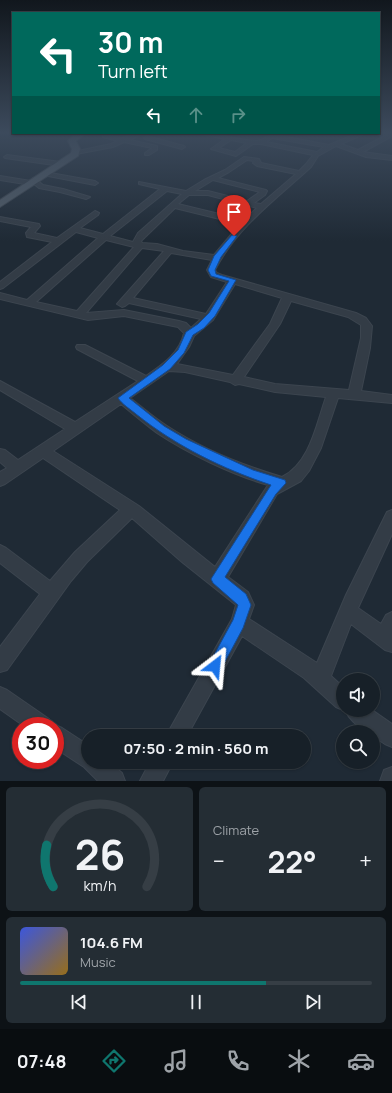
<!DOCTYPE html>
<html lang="en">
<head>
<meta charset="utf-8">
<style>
  :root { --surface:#172028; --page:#242d34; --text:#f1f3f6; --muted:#9ea3a8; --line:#363e45; --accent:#0f766e }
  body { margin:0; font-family:Manrope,sans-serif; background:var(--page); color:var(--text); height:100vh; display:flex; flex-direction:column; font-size:15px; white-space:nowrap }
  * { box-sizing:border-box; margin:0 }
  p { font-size:13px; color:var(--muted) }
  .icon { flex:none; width:22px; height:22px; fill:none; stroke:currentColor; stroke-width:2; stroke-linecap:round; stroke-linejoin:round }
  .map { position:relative; height:781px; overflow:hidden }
  .drawer { display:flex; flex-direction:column; gap:6px; padding:6px; background:#0d1216; flex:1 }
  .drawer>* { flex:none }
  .top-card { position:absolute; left:12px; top:12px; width:368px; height:122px; border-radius:0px; box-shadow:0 1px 3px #0004,0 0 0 1px var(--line); background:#00695c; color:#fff; overflow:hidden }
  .controls { position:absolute; left:336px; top:673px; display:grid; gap:8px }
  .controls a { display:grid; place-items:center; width:44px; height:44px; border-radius:50%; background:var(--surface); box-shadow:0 1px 3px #0004,0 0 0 1px var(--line); font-size:20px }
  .speed { position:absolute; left:12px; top:717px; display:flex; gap:8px; font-size:20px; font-weight:700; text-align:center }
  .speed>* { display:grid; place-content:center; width:52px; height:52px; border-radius:50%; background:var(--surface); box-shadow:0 1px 3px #0004,0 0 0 1px var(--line); line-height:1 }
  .speed .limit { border:6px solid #d22; background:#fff; color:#111 }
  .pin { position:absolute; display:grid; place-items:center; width:34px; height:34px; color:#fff; margin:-41px -17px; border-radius:50% 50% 50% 0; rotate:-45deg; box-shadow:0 0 4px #0007 }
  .pin .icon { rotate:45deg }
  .me { position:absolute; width:44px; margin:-22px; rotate:29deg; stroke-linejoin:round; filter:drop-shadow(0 0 3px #0008) }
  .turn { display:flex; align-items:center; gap:14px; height:84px; padding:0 20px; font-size:18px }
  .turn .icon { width:52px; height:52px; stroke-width:2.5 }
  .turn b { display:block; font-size:28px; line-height:34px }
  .lanes { display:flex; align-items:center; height:38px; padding:0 20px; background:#0003; justify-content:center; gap:20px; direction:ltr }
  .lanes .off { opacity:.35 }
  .big { font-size:30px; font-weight:700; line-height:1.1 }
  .drawer .tile { flex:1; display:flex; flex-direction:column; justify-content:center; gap:6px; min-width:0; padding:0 14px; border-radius:6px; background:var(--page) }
  .drawer .dial { align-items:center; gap:0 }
  .dial svg { height:104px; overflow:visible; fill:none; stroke:var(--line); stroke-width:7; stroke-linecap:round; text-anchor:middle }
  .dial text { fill:var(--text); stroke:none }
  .song { display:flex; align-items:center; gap:12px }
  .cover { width:48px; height:48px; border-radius:6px; background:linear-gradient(135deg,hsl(230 70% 55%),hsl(40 70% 35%)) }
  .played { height:4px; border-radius:2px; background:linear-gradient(90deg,var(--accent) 70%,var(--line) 70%) }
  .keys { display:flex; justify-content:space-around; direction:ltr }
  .heat { display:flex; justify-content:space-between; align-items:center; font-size:22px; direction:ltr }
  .drawer .tiles { flex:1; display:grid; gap:6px; grid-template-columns:1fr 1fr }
  .tile:last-child { grid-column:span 2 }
  .trip { position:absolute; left:81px; top:729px; width:230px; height:40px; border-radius:20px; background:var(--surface); box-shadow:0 1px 3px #0004,0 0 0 1px var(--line); font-weight:700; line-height:40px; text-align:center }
  .tabs { display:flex; height:64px; justify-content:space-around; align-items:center; background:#090d10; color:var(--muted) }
  .tabs .icon { width:28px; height:28px }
  .tabs .active { color:var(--accent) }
  .tabs b { font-size:18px; color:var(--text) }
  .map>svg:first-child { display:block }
</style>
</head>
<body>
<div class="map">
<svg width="392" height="781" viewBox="0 0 392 781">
  <rect width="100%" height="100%" fill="#1f2a35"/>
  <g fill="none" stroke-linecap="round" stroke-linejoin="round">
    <!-- minor casing -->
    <g stroke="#3c454f" stroke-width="2">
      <path id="minor" d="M392 132V136L363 152 392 156V160L366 157 336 146 318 156 311 167C276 199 237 227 215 270L217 273 222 275 356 313 366 318 372 326 370 348 361 391 392 395V403L338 398 321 448 309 471 301 481 277 494 228 577 248 592 254 605 249 619 317 663 346 595 387 512 392 510V534L358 608 381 624 386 615 392 612V652L385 650 351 624 331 676 343 687V710L336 707 304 678 242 636 187 736H166L232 619 236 605 182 562 132 518 87 562 71 581 7 670 0 672V647L40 594 0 563V545L6 548 50 581 75 552 120 510 43 458 5 484 0 486V472L7 468 0 462V449L5 450 18 460 65 429 0 390V381L75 422 138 381 77 349 76 347 77 345H85L146 376C162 365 180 353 184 333L178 327 173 326 124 316 88 320 0 299V293L27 300 98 238 76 232 3 288 0 289V282L52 242 27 237 26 233 31 227 0 221V217L39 224 40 226 34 233 57 238 95 211 99 213 98 215 80 228 103 234 160 189 139 184V182L186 191 204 180 225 170 244 157 259 159 261 163 299 171 306 164 313 155 261 144H253L236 156 211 149 225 139 198 133C218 133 236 140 256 141 264 141 269 133 279 133L276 135 329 145 358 133H366L341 144 358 150ZM272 138 324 147 317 152 266 142ZM231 140 247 143 235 152 219 148ZM247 160 254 161 253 163 257 166 296 174 261 204 254 203 265 195 267 191 266 190 218 178 229 172ZM213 180 260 192 247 201 208 191H195ZM167 191 182 194 138 233 133 242 110 236ZM189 195H208L257 208 244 220 178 204ZM175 208 240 224 214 255 183 251 157 244 142 243 141 241ZM106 240 134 247 77 311 36 302ZM142 248 164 251 117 304 122 307 125 306 129 303 201 319 191 328 186 323 179 321 124 310 86 313ZM171 253 212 260 207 270 211 277 227 282 206 314 133 298ZM235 284 282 298 270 324 233 375 177 364 189 347 194 336 213 320ZM291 301 348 317 361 325V338L349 390 275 384 244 377 280 324ZM169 371 185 372 230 382 235 385 239 384 275 392 326 397C316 425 310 463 282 477 242 465 202 449 167 426 154 418 142 407 130 398ZM121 404C133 414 145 424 157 433 187 453 233 475 268 485L215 567 139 506 53 451Z
        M135 133H143L130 140 157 146V150L149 155H145V153L152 148 124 142 113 147 76 154 73 152 111 144 118 141 103 137V135L123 138Z
        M147 136 184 146 185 147 182 149 145 139 144 138Z
        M7 155 61 162 64 164 61 166 5 158 4 157Z
        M45 172 95 181 98 183 95 185 43 175 42 174Z
        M0 176 31 181 32 179 34 178 43 185 63 189 90 197 86 199 60 192 39 188 34 184 31 185 0 180Z
        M0 687 7 690 49 719 52 726 55 725 62 728 88 745V762H109L122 773 125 781H98L84 767 55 748V726H24L0 709Z
        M345 710H372L392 724V747L385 744 373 736V732C362 732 349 719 345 710Z
        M150 762H173L163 781H140Z
        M392 767V781H380L384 770Z"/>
    </g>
    <!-- major casing -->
    <g stroke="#3c454f" stroke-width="2">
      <path id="major" d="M78 133H86L76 141 80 149 78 156 0 207V200L71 153 72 149 68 141 73 136Z"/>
    </g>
    <!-- minor -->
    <use href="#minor" fill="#333c46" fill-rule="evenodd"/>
    <!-- major -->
    <use href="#major" fill="#505b66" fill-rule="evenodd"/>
  </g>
  <!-- sky -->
  <linearGradient id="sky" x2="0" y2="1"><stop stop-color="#11171d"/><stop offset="0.55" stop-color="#3c4a5c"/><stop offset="1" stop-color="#3c4a5c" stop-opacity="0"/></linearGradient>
  <rect width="392" height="241" fill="url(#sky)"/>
  <!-- route -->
  <path fill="#1a73e8" stroke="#114b97" d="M232 235 237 236 221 257 215 270 216 274 236 280 215 316 204 328 193 335 184 353 170 369 129 398 164 426 186 439 253 470 285 480 286 483 276 494 225 577 246 594 251 605 243 628 220 671 215 673 210 671 208 666 233 620 238 605 213 583 211 579 271 485C223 469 176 446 136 414 130 409 122 404 118 398L163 365 178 350 186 332 198 324 209 313 229 281 211 276 208 270 214 256Z"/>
</svg>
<div class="controls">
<a><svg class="icon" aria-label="sound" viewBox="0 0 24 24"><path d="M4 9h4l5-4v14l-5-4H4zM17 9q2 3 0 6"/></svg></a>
<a><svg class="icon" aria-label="search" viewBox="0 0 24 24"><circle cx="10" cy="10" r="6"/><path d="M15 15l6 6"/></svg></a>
</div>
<div class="speed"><div class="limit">30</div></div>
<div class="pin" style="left:234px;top:236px;background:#d93025"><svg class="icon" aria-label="arrive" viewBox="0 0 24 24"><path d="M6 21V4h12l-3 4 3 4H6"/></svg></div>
<svg class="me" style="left:215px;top:666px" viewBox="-20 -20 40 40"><path d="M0-17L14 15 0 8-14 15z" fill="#1a73e8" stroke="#fff" stroke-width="4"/></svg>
<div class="trip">07:50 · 2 min · 560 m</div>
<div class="top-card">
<div class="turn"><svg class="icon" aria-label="left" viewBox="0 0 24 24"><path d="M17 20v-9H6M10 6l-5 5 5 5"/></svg><div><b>30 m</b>Turn left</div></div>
<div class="lanes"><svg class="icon" aria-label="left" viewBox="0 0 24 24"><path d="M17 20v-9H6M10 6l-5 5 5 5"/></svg><svg class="icon off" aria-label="ahead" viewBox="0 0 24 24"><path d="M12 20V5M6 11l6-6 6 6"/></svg><svg class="icon off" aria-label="right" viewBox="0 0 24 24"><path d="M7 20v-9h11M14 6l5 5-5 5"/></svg></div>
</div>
</div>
<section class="drawer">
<div class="tiles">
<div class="tile dial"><svg viewBox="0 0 100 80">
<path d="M14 69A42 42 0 1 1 86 69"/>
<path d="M14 69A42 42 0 0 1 9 37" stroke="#0f766e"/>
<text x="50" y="56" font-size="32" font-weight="700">26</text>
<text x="50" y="72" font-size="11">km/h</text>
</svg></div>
<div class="tile"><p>Climate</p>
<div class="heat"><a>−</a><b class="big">22°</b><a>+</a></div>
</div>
<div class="tile">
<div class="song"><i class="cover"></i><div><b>104.6 FM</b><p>Music</p></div></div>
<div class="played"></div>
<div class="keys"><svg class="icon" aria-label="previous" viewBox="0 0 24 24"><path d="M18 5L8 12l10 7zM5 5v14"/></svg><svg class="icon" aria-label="pause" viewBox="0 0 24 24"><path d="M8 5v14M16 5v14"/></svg><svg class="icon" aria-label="next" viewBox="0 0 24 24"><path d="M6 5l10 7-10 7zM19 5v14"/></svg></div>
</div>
</div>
</section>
<nav class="tabs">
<b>07:48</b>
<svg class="icon active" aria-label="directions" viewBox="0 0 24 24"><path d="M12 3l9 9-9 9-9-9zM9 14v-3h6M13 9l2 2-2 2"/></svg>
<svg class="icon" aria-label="music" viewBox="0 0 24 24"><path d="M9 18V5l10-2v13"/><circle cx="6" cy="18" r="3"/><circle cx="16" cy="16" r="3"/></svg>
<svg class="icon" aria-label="phone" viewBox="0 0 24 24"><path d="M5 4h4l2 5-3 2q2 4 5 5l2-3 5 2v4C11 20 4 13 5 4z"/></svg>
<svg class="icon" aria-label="climate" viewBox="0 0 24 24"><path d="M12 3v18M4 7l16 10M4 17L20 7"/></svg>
<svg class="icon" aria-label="car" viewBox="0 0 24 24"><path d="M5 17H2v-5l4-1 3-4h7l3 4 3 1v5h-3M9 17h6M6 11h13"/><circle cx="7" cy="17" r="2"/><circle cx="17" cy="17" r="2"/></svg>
</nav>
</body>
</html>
